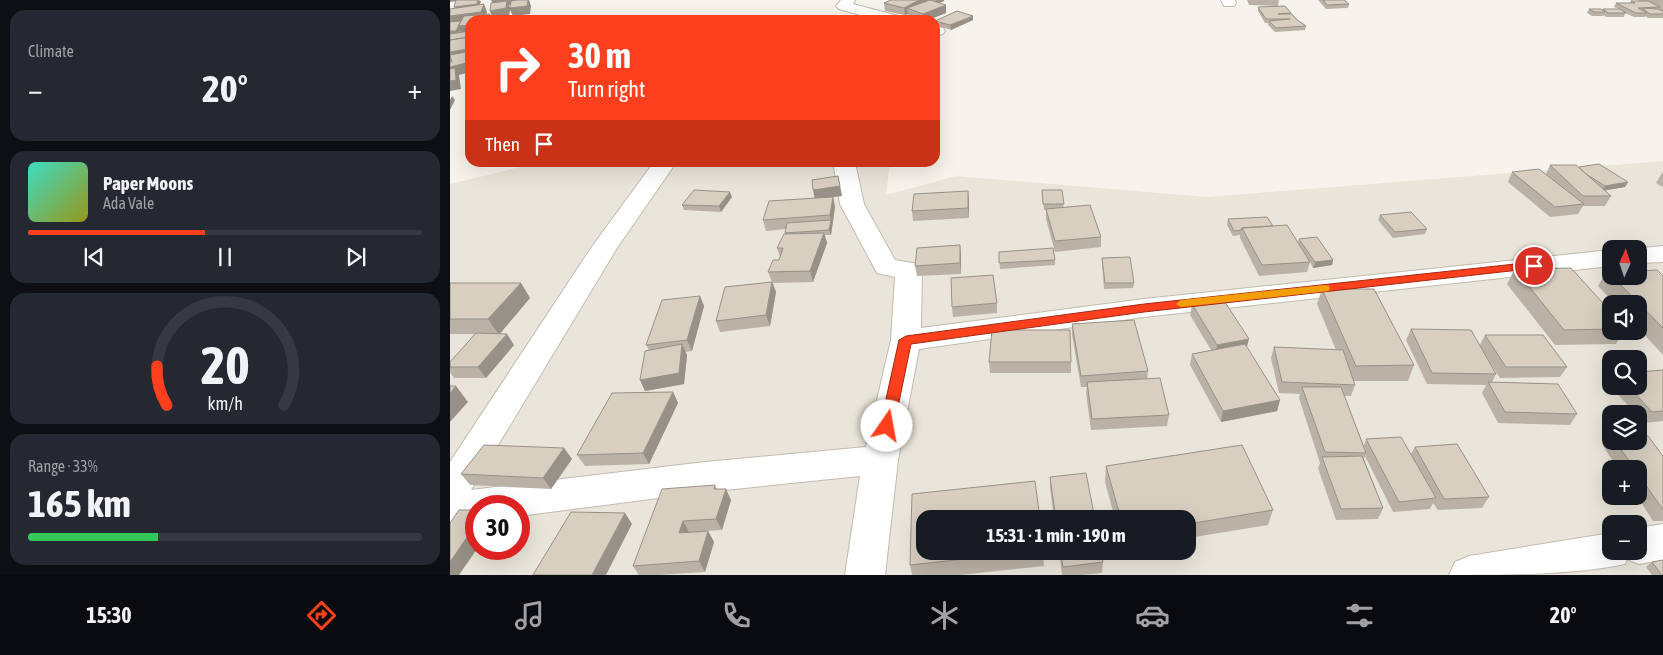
<!DOCTYPE html>
<html lang="en">
<head>
<meta charset="utf-8">
<style>
  :root { --surface:#171b24; --page:#242831; --text:#f1f3f6; --muted:#9ea1a6; --line:#363941; --accent:#fc3f1d }
  body { margin:0; font-family:"Asap Condensed",sans-serif; background:var(--page); color:var(--text); height:100vh; display:flex; flex-direction:column; font-size:19px; white-space:nowrap }
  * { box-sizing:border-box; margin:0 }
  p { font-size:16px; color:var(--muted) }
  .icon { flex:none; width:28px; height:28px; fill:none; stroke:currentColor; stroke-width:2; stroke-linecap:round; stroke-linejoin:round }
  .map { position:relative; flex:1; overflow:hidden }
  .drawer { display:flex; flex-direction:column; gap:10px; padding:10px; background:#0d0f14; width:450px }
  .drawer>* { flex:none }
  .top-card { position:absolute; left:15px; top:15px; width:475px; height:152px; border-radius:15px; box-shadow:0 5px 20px #0002; background:#fc3f1d; color:#fff; overflow:hidden }
  .needle { width:32px; rotate:3deg }
  .controls { position:absolute; left:1152px; top:240px; display:grid; gap:10px }
  .controls a { display:grid; place-items:center; width:45px; height:45px; border-radius:10px; background:var(--surface); box-shadow:0 5px 20px #0002; font-size:25px }
  .speed { position:absolute; left:15px; top:495px; display:flex; gap:10px; font-size:25px; font-weight:700; text-align:center }
  .speed>* { display:grid; place-content:center; width:65px; height:65px; border-radius:50%; background:var(--surface); box-shadow:0 5px 20px #0002; line-height:1 }
  .speed .limit { border:8px solid #d22; background:#fff; color:#111 }
  .pin { position:absolute; display:grid; place-items:center; width:42px; height:42px; color:#fff; margin:-21px; border:2px solid #fff; border-radius:50%; box-shadow:0 1px 5px #0007 }
  .me { position:absolute; width:55px; margin:-28px; rotate:12deg; stroke-linejoin:round; filter:drop-shadow(0 0 4px #0008) }
  .turn { display:flex; align-items:center; gap:18px; height:105px; padding:0 20px; font-size:22px }
  .turn .icon { width:65px; height:65px; stroke-width:2.5 }
  .turn b { display:block; font-size:35px; line-height:42px }
  .then { display:flex; align-items:center; height:48px; padding:0 20px; background:#0003; gap:10px; font-size:19px }
  .big { font-size:38px; font-weight:700; line-height:1.1 }
  .drawer .tile { flex:1; display:flex; flex-direction:column; justify-content:center; gap:8px; min-width:0; padding:0 18px; border-radius:15px; background:var(--page) }
  .drawer .dial { align-items:center; gap:0 }
  .dial svg { height:130px; overflow:visible; fill:none; stroke:var(--line); stroke-width:7; stroke-linecap:round; text-anchor:middle }
  .dial text { fill:var(--text); stroke:none }
  .song { display:flex; align-items:center; gap:15px }
  .cover { width:60px; height:60px; border-radius:8px; background:linear-gradient(135deg,hsl(170 70% 55%),hsl(60 70% 35%)) }
  .played { height:5px; border-radius:2px; background:linear-gradient(90deg,var(--accent) 45%,var(--line) 45%) }
  .keys { display:flex; justify-content:space-around; direction:ltr }
  .heat { display:flex; justify-content:space-between; align-items:center; font-size:28px; direction:ltr }
  .charge { height:8px; border-radius:4px; background:linear-gradient(90deg,#34c759 33%,var(--line) 0) }
  .trip { position:absolute; left:466px; top:510px; width:280px; height:50px; border-radius:15px; background:var(--surface); box-shadow:0 5px 20px #0002; font-weight:700; line-height:50px; text-align:center }
  .menu { display:flex; height:80px; justify-content:space-around; align-items:center; background:#090b0e; color:var(--muted) }
  .menu .icon { width:35px; height:35px }
  .menu .on { color:var(--accent) }
  .menu b { font-size:22px; color:var(--text) }
  main { display:flex; flex:1; min-height:0 }
  .map>svg:first-child { display:block }
</style>
</head>
<body>
<main>
<section class="drawer">
<div class="tile"><p>Climate</p>
<div class="heat"><a>−</a><b class="big">20°</b><a>+</a></div>
</div>
<div class="tile">
<div class="song"><i class="cover"></i><div><b>Paper Moons</b><p>Ada Vale</p></div></div>
<div class="played"></div>
<div class="keys"><svg class="icon" aria-label="previous" viewBox="0 0 24 24"><path d="M18 5L8 12l10 7zM5 5v14"/></svg><svg class="icon" aria-label="pause" viewBox="0 0 24 24"><path d="M8 5v14M16 5v14"/></svg><svg class="icon" aria-label="next" viewBox="0 0 24 24"><path d="M6 5l10 7-10 7zM19 5v14"/></svg></div>
</div>
<div class="tile dial"><svg viewBox="0 0 100 80">
<path d="M14 69A42 42 0 1 1 86 69"/>
<path d="M14 69A42 42 0 0 1 8 45" stroke="#fc3f1d"/>
<text x="50" y="56" font-size="32" font-weight="700">20</text>
<text x="50" y="72" font-size="11">km/h</text>
</svg></div>
<div class="tile"><p>Range · 33%</p><b class="big">165 km</b><div class="charge"></div></div>
</section>
<div class="map">
<svg width="1213" height="575" viewBox="0 0 1213 575">
  <rect width="100%" height="100%" fill="#f6f3ec"/>
  <!-- residential -->
  <path fill="#eae5da" fill-rule="evenodd" d="M1213 161V575H0V184L91 162H440L436 195 506 176 756 197ZM1161 249H1189V276H1161ZM1161 304H1189V331H1161ZM1161 359H1189V386H1161ZM1161 414H1189V441H1161ZM1161 469H1189V496H1161ZM26 506H69V549H26ZM475 519H738V551H475ZM1161 524H1189V551H1161Z"/>
  <g fill="none" stroke-linecap="round" stroke-linejoin="round">
    <!-- street casing -->
    <g stroke="#c2bbae" stroke-width="2">
      <path id="street" d="M391 0H405L403 4 452 17 454 20H428L389 9 386 6Z
        M771 0H785L786 3 784 6H774Z
        M485 26 493 28 495 31 493 34 485 36Z
        M204 162H220L223 167 167 248 21 490 255 462 416 447 441 340 445 277 427 273 390 204 384 167 387 162H403L406 167 414 204 445 260 468 264 472 270 471 328 694 299 1161 250V266L694 317 469 349 448 460 435 575H395L410 476 255 492 69 516V506H26V522L0 525V462L141 248Z
        M1213 246V262L1189 263V249H1182Z
        M1213 524V560L1189 564 1177 559 1175 564C1125 575 1052 575 999 575L1005 562 1019 556 1161 533V551H1189V528Z"/>
    </g>
    <!-- street -->
    <use href="#street" fill="#fff" fill-rule="evenodd"/>
  </g>
  <!-- wall -->
  <path fill="#bab2a6" d="M441 0H494V1L489 3 496 5V13L478 20H470L458 16V14L455 15 435 11 434 3Z
    M797 0H829L828 6 799 5Z
    M868 0H894L899 4 898 8 876 9Z
    M1187 0H1213V18H1198L1195 16V17H1184L1175 13 1174 17H1156L1154 15 1153 16H1142L1137 13 1139 9 1152 10 1153 9H1169L1164 7 1166 3H1180L1181 1H1189Z
    M808 7 841 13V14L846 19 856 26 855 30 825 32 818 25V23H815L808 11Z
    M523 20 501 30 485 25V21Z
    M365 162H385L365 164Z
    M1100 165 1129 167 1178 182 1175 187 1155 190 1161 196 1155 206H1133L1128 214 1100 217 1058 182 1062 172 1096 174Z
    M1212 173H1213V187L1206 183Z
    M388 176 392 196 383 197 385 207 381 235H375L377 243 363 282 323 283 326 292 320 326 270 332 266 321 322 282 318 272 329 260 330 257 327 248 335 234 336 229 316 231 313 220 365 198Z
    M592 190 614 204 613 207 651 237V247L605 252 596 219V210H594Z
    M518 191 519 201V218L463 221 462 211Z
    M282 197 271 212 234 210 232 205Z
    M930 215 977 229 975 234 943 238 928 220Z
    M778 219 823 226 848 243 849 239 883 260 882 265 863 268 860 262 857 272 809 276 790 238V235L783 236 777 225Z
    M510 245 511 256V274L467 276 465 266Z
    M549 252 605 260V265L550 269Z
    M652 258 684 283 683 288 654 289 652 263Z
    M1065 269 1161 312V331H1174L1166 344 1105 345 1057 284Z
    M1157 271H1161V276H1213V355L1189 329V304H1165L1148 286Z
    M0 283H71L80 298 49 334 64 345 36 378H4L0 372V362L25 334H0Z
    M872 289 964 365 958 381H904L905 385 901 396H894L914 446 916 439 961 454 965 447 1039 497 1032 508 988 510 983 503 980 509 943 512 915 456 914 459 933 508 928 519 886 520 868 468 870 463 849 398 850 394 829 393 821 358 824 347 886 350 867 304Z
    M250 296 254 306 242 351 235 352 237 355 234 384 195 391 190 380 199 350 196 345Z
    M547 303V313L503 317 502 307Z
    M742 304 797 348 830 400 827 411 771 422 740 365 742 354 761 350 740 315Z
    M622 324 698 371 697 379 719 415 717 426 641 430 636 393 637 387H631L622 335Z
    M961 329 1030 345 1035 335 1117 367 1110 377 1050 378 1036 357 1046 374 1042 382 1127 414 1120 425 1048 423 1032 393 1036 385 977 384 956 340Z
    M539 362H621V373H540Z
    M1213 370V421L1194 423 1189 417V414H1186L1159 385 1161 382V386H1189Z
    M223 392 228 403 199 464 135 466 127 455Z
    M1161 435V441H1189L1213 456V521H1203L1187 496H1189V469H1168L1153 446Z
    M114 448 122 459 101 489 20 485 11 474Z
    M656 466 823 510 818 525 738 538V519H665L655 482Z
    M600 477 645 519H604L600 488Z
    M265 485 267 489 281 500 272 530 239 532 258 531 264 542 255 572 209 575H189L183 566Z
    M475 551H593L594 566 510 575H462L460 565Z
    M609 551H651L653 562 652 573 632 575H612Z
    M1202 562 1213 575H1202L1196 567Z"/>
  <!-- shaded-wall -->
  <path fill="#979187" d="M0 0H9L8 1 0 2Z
    M28 0 31 1 29 8 6 11 4 7Z
    M41 0H71V4L59 5 60 8 77 6 78 0H79L81 6 80 14 63 16 60 10 59 16 43 19 40 11 56 8V6L45 7Z
    M469 0H477L478 4 457 8 458 14 455 15 454 8Z
    M487 0H494V1L485 5 484 1Z
    M34 4 37 12 35 20 20 25V33L12 34 10 31 8 35 0 36V16Z
    M496 5V13L478 20H474L473 14Z
    M40 14 43 20H36Z
    M523 16V20L501 30 500 25Z
    M19 37 20 40V58L0 62V52Z
    M20 62V72L9 75 11 89 0 91V67Z
    M2 96 5 100 0 110V100Z
    M388 176 392 196 383 197 385 207 381 235 379 230 381 220 380 215 365 200 363 190Z
    M1178 182 1175 187 1152 191 1155 186Z
    M518 191 519 201V218L518 208Z
    M280 192 282 197 271 212 269 206Z
    M374 233 377 243 363 282 360 271Z
    M510 245 511 256V274L510 263Z
    M883 260 882 265 863 268 865 262Z
    M322 282 326 292 320 326 316 315Z
    M71 283 80 298 49 335 38 319Z
    M250 296 254 306 242 351 237 340Z
    M57 334 64 345 36 378 28 367Z
    M799 339 796 350 765 356 767 345Z
    M232 344 237 355 234 384 195 391 190 380Z
    M6 386 18 402 0 422V393Z
    M223 392 228 403 199 464 193 453Z
    M830 400 827 411 771 422 773 411Z
    M114 448 122 459 101 489 93 478Z
    M276 489 281 500 272 530 266 519Z
    M175 513 182 524 156 575H142Z
    M233 521 239 532 229 533Z
    M26 524 27 549 9 575H0V562Z
    M258 531 264 542 255 572 249 561Z"/>
  <!-- building -->
  <path fill="#d8cfc1" stroke="#979187" d="M6 0H28L27 4 4 7Z
    M67 0H78L77 6 60 8 61 1Z
    M441 0H469L454 8 434 3Z
    M480 0 496 5 473 14 457 8Z
    M873 0H894L899 4 877 5Z
    M57 1 56 8 40 11 41 3Z
    M1181 1H1198L1210 7 1188 8 1197 13H1186L1166 3H1185Z
    M34 4 31 12 0 16V9Z
    M835 6 841 13 828 14H842L846 19 856 26 826 28 819 21 840 19H816L808 7Z
    M1192 8 1208 9 1213 11V14H1200Z
    M1139 9H1151L1155 12H1144Z
    M1153 9H1170L1176 13H1158Z
    M507 11 523 16 500 25 485 21Z
    M40 14 36 20H20V25L8 26 14 16Z
    M376 18 387 20H371Z
    M11 21 6 31H0V22Z
    M20 31V40L19 37 0 40V34Z
    M19 37V49L0 52V40Z
    M20 51V62L0 67V63L2 62 0 55Z
    M5 68 6 80 0 81V69Z
    M1149 164 1178 182 1155 186 1136 174 1129 167Z
    M1100 165H1126L1161 196H1133Z
    M1089 169 1134 204 1105 207 1062 172Z
    M388 176 390 186 363 190 362 180Z
    M244 190 280 192 269 206 232 205Z
    M592 190H612L614 204H593Z
    M518 191V208L462 211 464 194Z
    M383 197 380 215 313 220 319 201Z
    M640 205 651 237 605 241 596 209Z
    M961 212 977 229 945 232 930 215Z
    M817 217 823 226 792 228 791 230 784 231 778 219Z
    M381 220 379 230 335 233 337 223Z
    M837 225 860 262 812 265 792 228Z
    M374 233 360 271 318 272 323 260H329L333 248H327L334 234Z
    M867 237 883 260 865 262 849 239Z
    M510 245V263L465 266 467 248Z
    M603 248 605 260 549 263V252Z
    M680 257 684 283H655L652 258Z
    M1121 268 1161 312V329L1114 330 1065 269Z
    M1207 270 1213 276V328L1162 276H1189V271Z
    M1157 271H1161V275Z
    M543 275 547 303 502 307 501 278Z
    M322 282 316 315 266 321 275 287Z
    M0 283H71L38 319H0Z
    M872 289H924L964 365 906 366Z
    M250 296 237 340 196 345 212 300Z
    M773 299 799 339 767 345 742 304Z
    M684 320 698 371 631 376 622 324Z
    M961 329 1021 330 1046 374 982 373Z
    M542 330H620L621 362H539Z
    M26 333 57 334 28 367H0V362Z
    M1035 335H1093L1117 367H1056Z
    M232 344 229 373 190 380 195 351Z
    M795 344 830 400 773 411 742 354Z
    M824 347 893 350 905 385 832 382Z
    M1213 370V411L1202 412 1178 386H1189V372Z
    M710 378 719 415 642 419 637 382Z
    M1038 382 1108 384 1127 414 1055 412Z
    M0 386H6L0 393Z
    M852 387H891L916 453 875 452Z
    M223 392 193 453 127 455 162 393Z
    M1189 435 1198 436 1213 456V510L1189 475V469H1185L1165 441H1189Z
    M951 437 986 498 949 502 916 439Z
    M1007 444 1039 497 994 499 965 447Z
    M34 445 114 448 93 478 11 474Z
    M792 445 823 510 738 524V519H671L656 466Z
    M912 456 933 508 891 509 872 457Z
    M636 473 645 519H606L600 477Z
    M585 481 590 519H475V551H589L460 565 462 494Z
    M265 485 264 489H276L266 519 233 521 229 533 258 531 249 561 183 566 212 489Z
    M9 510H26V524L0 562V523Z
    M121 512 175 513 142 575H83Z
    M610 551H651L653 562 613 567Z
    M1213 560V575H1212L1202 562Z"/>
  <!-- route -->
  <path fill="#fc3f1d" stroke="#a42913" d="M1084 262 1089 266 1087 268 694 312 461 344 444 426 442 430 437 431 432 430 430 426 449 340 456 336 694 304Z"/>
  <!-- slow -->
  <path fill="#f59e0b" d="M875 285 879 286 880 288 879 291 731 307 726 304 731 300Z"/>
</svg>
<div class="controls">
<a><svg class="needle" viewBox="-14 -14 28 28"><path d="M0-13l5 13h-10z" fill="#e53935"/><path d="M0 13l5-13h-10z" fill="#9ea1a6"/></svg></a>
<a><svg class="icon" aria-label="sound" viewBox="0 0 24 24"><path d="M4 9h4l5-4v14l-5-4H4zM17 9q2 3 0 6"/></svg></a>
<a><svg class="icon" aria-label="search" viewBox="0 0 24 24"><circle cx="10" cy="10" r="6"/><path d="M15 15l6 6"/></svg></a>
<a><svg class="icon" aria-label="layers" viewBox="0 0 24 24"><path d="M12 4l9 5-9 5-9-5zM3 14l9 5 9-5"/></svg></a>
<a>+</a>
<a>−</a>
</div>
<div class="speed"><div class="limit">30</div></div>
<div class="pin" style="left:1084px;top:266px;background:#d93025"><svg class="icon" aria-label="arrive" viewBox="0 0 24 24"><path d="M6 21V4h12l-3 4 3 4H6"/></svg></div>
<svg class="me" style="left:437px;top:426px" viewBox="-20 -20 40 40"><circle r="19" fill="#fff"/><path d="M0-13L10 11 0 6-10 11z" fill="#fc3f1d"/></svg>
<div class="trip">15:31 · 1 min · 190 m</div>
<div class="top-card">
<div class="turn"><svg class="icon" aria-label="right" viewBox="0 0 24 24"><path d="M7 20v-9h11M14 6l5 5-5 5"/></svg><div><b>30 m</b>Turn right</div></div>
<div class="then">Then<svg class="icon" aria-label="arrive" viewBox="0 0 24 24"><path d="M6 21V4h12l-3 4 3 4H6"/></svg></div>
</div>
</div>
</main>
<nav class="menu">
<b>15:30</b>
<svg class="icon on" aria-label="directions" viewBox="0 0 24 24"><path d="M12 3l9 9-9 9-9-9zM9 14v-3h6M13 9l2 2-2 2"/></svg>
<svg class="icon" aria-label="music" viewBox="0 0 24 24"><path d="M9 18V5l10-2v13"/><circle cx="6" cy="18" r="3"/><circle cx="16" cy="16" r="3"/></svg>
<svg class="icon" aria-label="phone" viewBox="0 0 24 24"><path d="M5 4h4l2 5-3 2q2 4 5 5l2-3 5 2v4C11 20 4 13 5 4z"/></svg>
<svg class="icon" aria-label="climate" viewBox="0 0 24 24"><path d="M12 3v18M4 7l16 10M4 17L20 7"/></svg>
<svg class="icon" aria-label="car" viewBox="0 0 24 24"><path d="M5 17H2v-5l4-1 3-4h7l3 4 3 1v5h-3M9 17h6M6 11h13"/><circle cx="7" cy="17" r="2"/><circle cx="17" cy="17" r="2"/></svg>
<svg class="icon" aria-label="filters" viewBox="0 0 24 24"><path d="M4 7h16M4 17h16"/><circle cx="9" cy="7" r="2"/><circle cx="15" cy="17" r="2"/></svg>
<b>20°</b>
</nav>
</body>
</html>
